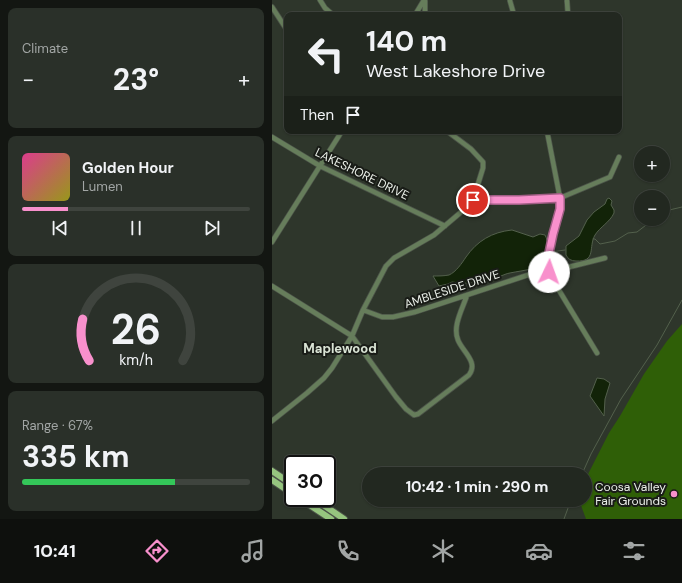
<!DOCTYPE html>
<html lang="en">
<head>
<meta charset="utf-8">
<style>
  :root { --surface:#222820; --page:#2a3029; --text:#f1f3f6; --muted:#a2a6a5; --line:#3f443e; --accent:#f890cc }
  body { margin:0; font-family:"DM Sans",sans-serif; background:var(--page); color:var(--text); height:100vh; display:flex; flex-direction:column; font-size:15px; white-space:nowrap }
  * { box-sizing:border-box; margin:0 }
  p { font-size:13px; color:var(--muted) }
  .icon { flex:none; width:22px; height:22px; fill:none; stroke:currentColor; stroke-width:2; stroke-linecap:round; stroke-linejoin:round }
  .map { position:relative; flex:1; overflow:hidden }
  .details { display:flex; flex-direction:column; gap:8px; padding:8px; background:#131612; width:272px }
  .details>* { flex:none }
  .top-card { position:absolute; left:12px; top:12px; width:338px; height:122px; border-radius:8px; box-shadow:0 1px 3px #0004,0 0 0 1px var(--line); background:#222820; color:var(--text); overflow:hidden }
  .tools { position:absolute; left:362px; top:146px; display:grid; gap:8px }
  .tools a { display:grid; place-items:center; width:36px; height:36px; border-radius:50%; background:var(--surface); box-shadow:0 1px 3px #0004,0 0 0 1px var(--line); font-size:20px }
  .speed { position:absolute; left:12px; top:455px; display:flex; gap:8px; font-size:20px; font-weight:700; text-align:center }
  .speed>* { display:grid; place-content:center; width:52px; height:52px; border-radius:50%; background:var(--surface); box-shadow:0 1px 3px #0004,0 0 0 1px var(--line); line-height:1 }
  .speed .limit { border:2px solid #111; border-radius:6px; background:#fff; color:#111 }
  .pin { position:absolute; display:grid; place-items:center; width:34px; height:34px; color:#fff; margin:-17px; border:2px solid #fff; border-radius:50%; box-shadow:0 1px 4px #0007 }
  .me { position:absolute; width:44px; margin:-22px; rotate:3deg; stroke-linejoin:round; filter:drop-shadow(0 0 3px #0008) }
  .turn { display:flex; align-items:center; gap:14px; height:84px; padding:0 16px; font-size:18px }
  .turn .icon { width:52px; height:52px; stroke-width:2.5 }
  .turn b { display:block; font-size:28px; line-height:34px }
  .then { display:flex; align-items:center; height:38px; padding:0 16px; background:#0003; gap:8px; font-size:15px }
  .big { font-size:30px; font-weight:700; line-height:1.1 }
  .details .tile { flex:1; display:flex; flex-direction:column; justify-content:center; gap:6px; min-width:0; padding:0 14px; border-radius:8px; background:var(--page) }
  .details .dial { align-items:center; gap:0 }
  .dial svg { height:104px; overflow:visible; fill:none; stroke:var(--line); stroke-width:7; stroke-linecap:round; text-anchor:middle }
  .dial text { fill:var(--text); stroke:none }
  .song { display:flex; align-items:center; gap:12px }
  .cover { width:48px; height:48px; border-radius:6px; background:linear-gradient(135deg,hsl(330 70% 55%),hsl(60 70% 35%)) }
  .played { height:4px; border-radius:2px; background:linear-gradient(90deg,var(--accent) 20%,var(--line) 20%) }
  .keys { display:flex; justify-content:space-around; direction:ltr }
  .heat { display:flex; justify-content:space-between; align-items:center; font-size:22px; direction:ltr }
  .charge { height:6px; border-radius:3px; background:linear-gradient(90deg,#34c759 67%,var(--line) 0) }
  .trip { position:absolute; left:90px; top:467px; width:230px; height:40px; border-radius:20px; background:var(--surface); box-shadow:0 1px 3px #0004,0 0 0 1px var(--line); font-weight:700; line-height:40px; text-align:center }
  .menu { display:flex; height:64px; justify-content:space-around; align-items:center; background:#0e100d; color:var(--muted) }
  .menu .icon { width:28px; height:28px }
  .menu .on { color:var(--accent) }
  .menu b { font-size:18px; color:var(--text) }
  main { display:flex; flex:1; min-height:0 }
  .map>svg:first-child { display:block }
</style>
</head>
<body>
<main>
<section class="details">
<div class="tile"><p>Climate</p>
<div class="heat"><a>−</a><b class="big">23°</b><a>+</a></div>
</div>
<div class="tile">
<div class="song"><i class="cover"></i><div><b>Golden Hour</b><p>Lumen</p></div></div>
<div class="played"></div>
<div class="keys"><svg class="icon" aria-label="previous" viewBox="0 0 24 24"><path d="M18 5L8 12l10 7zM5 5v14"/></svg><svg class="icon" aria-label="pause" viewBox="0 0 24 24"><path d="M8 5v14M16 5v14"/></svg><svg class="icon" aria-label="next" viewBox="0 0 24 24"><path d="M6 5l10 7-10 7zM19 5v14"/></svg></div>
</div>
<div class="tile dial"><svg viewBox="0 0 100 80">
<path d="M14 69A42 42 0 1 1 86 69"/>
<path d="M14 69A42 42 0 0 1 9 37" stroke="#f890cc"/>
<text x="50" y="56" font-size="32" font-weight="700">26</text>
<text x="50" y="72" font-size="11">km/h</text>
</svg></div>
<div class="tile"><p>Range · 67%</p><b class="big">335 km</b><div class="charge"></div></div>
</section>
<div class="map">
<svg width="410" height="519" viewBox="0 0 410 519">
  <rect width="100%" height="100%" fill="#2e362b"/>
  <!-- green -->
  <path fill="#2f5f07" d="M410 324V519H314L307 500H313V480L337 433 348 416 372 374 395 341Z"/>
  <!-- water -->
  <path fill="#122308" stroke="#53604c" d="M337 198 340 201 339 205 342 210V213C338 222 328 227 323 235 316 247 325 262 304 261 299 261 296 259 294 255V246L307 236 315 220 322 212 333 204 335 199Z
    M240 230 261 237 268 234 273 235C277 242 277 256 273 262 268 270 243 271 234 274 226 277 217 281 208 282 199 283 189 284 180 282L176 284 167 286 161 276C166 276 172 276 177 275 184 272 190 263 194 257 205 241 220 232 240 230Z
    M325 378 332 379 338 383 333 399 332 416 318 396Z"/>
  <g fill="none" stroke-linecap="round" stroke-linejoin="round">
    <!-- stream -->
    <path stroke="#53604c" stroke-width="1" d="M391 213 393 211 410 207
      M321 239H323L328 244 343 241 356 233 365 232 382 219
      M279 252 293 250
      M310 474 319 454 349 399 385 345 410 300
      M292 519 299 500"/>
    <!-- minor casing -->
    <g stroke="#4c5449" stroke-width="6">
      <path id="minor" d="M48 0 53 8 61 15
        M153 1V15
        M238 1 242 15
        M295 1 296 15
        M0 7 15 30
        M143 15 152 0
        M347 20H348
        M0 137 48 166 173 226
        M201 200H247L288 198 338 177 347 157
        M0 242 70 131
        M274 267 281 233 288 209V198L275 131
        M274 267 282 282 325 353
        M277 272 333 258
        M0 286 80 336 124 397 134 409 142 415 146 414 197 375C207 362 190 351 186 340 180 326 191 308 195 295
        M91 310 110 317H121L143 312 262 273 274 267
        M0 421 35 393 52 378 60 368 80 336 91 310 114 266 122 258 162 235 188 213 201 200 211 168V162L199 149 175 131"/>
    </g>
    <!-- major casing -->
    <g stroke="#4c5449" stroke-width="8">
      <path id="major" d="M0 471 21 485
        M0 480 21 494
        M27 498 59 519
        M41 498 72 519"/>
    </g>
    <!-- minor -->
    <use href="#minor" stroke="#667d5b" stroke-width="4.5"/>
    <!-- major -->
    <use href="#major" stroke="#96c57f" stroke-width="6"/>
  </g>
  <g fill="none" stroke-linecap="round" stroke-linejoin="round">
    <!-- route casing -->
    <g stroke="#a15e85" stroke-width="10">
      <path id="route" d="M201 200H247L288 198V209L281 234 274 267 277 272"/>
    </g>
    <!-- route -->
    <use href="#route" stroke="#f890cc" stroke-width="7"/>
  </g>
  <!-- markers -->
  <circle fill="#f890cc" stroke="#191c17" stroke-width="1.5" cx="402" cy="494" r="4"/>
  <g text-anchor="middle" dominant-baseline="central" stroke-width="4" stroke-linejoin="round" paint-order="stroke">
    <!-- street labels -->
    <g font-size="12" fill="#ebf0e9" stroke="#191c17">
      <text transform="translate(90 174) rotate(26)">LAKESHORE DRIVE</text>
      <text transform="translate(180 289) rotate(-18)">AMBLESIDE DRIVE</text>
    </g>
    <!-- poi labels -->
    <g font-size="12" fill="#ebf0e9" stroke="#191c17" text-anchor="end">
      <text x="394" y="487">Coosa Valley<tspan x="394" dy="14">Fair Grounds</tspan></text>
    </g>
    <!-- neighbourhood labels -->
    <g font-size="13" font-weight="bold" fill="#dae4d5" stroke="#191c17">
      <text x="68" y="348">Maplewood</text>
    </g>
  </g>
</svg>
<div class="tools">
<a>+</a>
<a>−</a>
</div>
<div class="speed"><div class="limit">30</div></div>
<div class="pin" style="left:201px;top:200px;background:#d93025"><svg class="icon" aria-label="arrive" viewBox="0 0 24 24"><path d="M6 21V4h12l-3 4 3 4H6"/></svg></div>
<svg class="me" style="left:277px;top:272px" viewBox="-20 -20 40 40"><circle r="19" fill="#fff"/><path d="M0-13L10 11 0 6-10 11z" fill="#f890cc"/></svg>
<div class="trip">10:42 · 1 min · 290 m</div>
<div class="top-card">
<div class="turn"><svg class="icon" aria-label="left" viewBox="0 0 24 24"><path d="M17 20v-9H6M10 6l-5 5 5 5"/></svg><div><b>140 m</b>West Lakeshore Drive</div></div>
<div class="then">Then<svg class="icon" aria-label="arrive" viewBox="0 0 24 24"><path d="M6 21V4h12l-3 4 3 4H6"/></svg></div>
</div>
</div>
</main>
<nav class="menu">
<b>10:41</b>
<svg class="icon on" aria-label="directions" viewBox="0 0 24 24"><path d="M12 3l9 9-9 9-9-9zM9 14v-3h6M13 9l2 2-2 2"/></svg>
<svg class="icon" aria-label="music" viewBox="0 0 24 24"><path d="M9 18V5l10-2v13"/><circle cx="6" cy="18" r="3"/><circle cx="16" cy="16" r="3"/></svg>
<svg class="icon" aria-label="phone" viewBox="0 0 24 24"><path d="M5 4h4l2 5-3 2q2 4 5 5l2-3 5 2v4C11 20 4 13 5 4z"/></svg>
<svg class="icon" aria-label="climate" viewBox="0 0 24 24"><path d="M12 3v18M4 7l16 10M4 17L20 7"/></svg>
<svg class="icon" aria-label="car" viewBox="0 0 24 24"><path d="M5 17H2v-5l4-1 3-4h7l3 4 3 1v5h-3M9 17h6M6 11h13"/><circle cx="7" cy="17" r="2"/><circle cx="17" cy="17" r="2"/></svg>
<svg class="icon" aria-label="filters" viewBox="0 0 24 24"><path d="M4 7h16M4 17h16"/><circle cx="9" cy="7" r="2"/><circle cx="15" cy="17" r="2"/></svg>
</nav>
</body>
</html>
